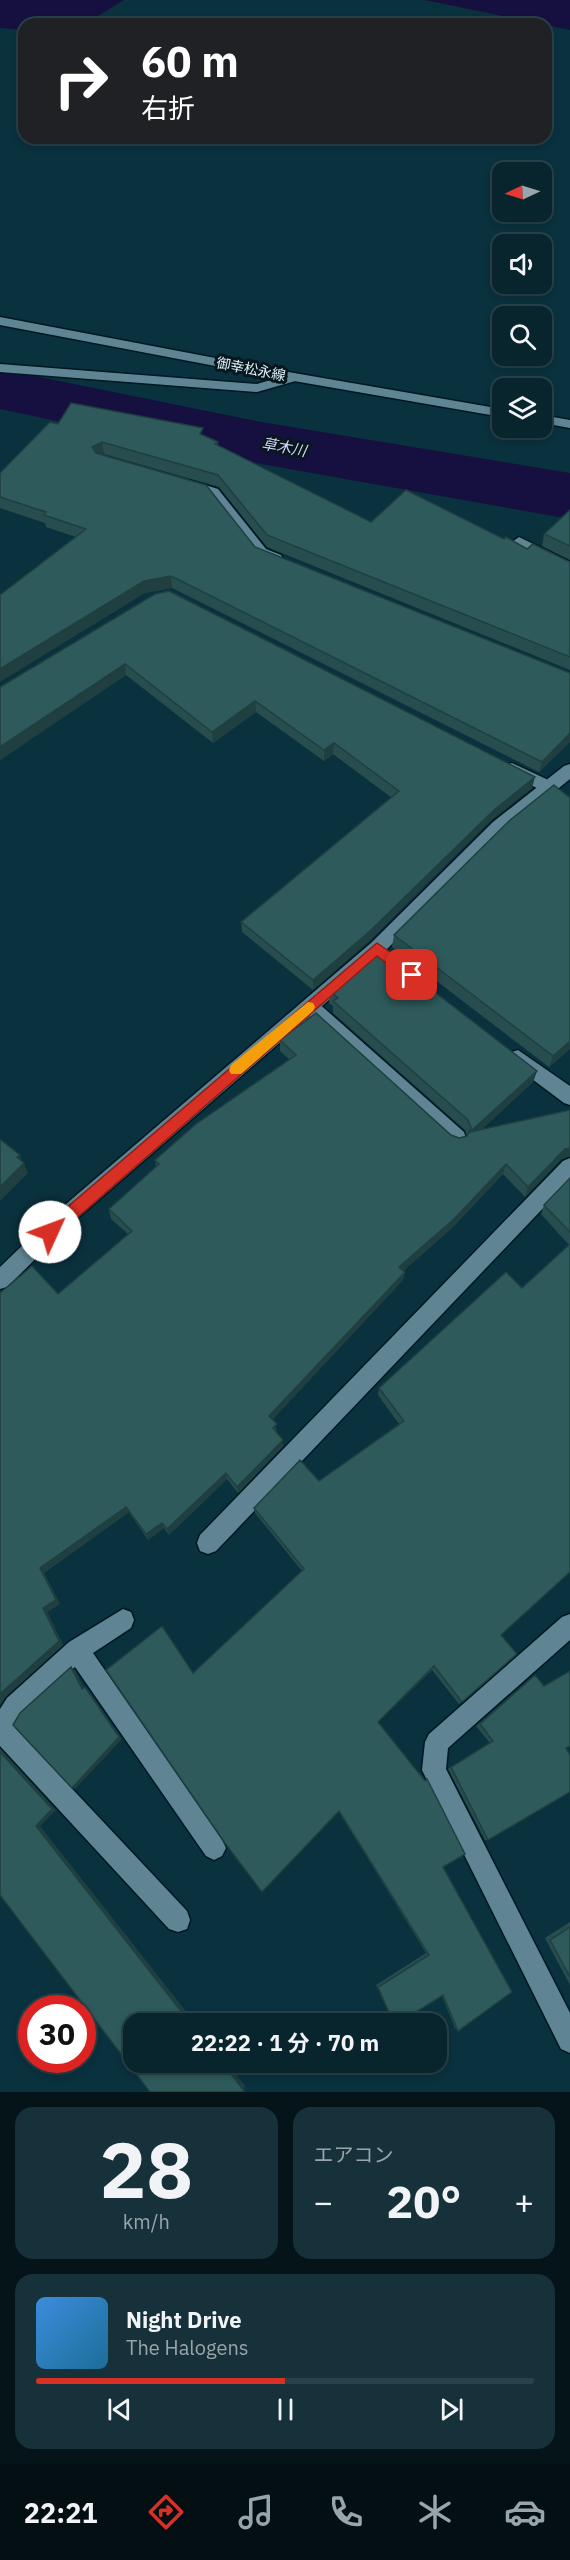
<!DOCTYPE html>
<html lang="ja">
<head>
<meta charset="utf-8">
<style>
  :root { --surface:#08252e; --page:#16313a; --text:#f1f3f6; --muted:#98a5aa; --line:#29424a; --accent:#d93025 }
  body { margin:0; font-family:"IBM Plex Sans","Noto Sans JP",sans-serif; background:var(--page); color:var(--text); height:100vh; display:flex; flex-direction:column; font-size:22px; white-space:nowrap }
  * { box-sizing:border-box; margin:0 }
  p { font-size:20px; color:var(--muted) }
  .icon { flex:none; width:33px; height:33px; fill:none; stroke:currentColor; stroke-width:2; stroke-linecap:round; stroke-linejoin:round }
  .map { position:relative; height:2092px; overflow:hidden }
  .drawer { display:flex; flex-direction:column; gap:15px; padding:15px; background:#041419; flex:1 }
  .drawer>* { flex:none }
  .guide { position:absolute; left:18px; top:18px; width:534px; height:126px; border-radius:18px; box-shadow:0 3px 9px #0003,0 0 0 2px var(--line); background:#202124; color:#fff; overflow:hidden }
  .needle { width:39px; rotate:266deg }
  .controls { position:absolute; left:492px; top:162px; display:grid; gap:12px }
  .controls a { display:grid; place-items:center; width:60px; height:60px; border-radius:12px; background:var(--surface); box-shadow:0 3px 9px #0003,0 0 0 2px var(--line); font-size:30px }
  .speed { position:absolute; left:18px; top:1995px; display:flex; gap:12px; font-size:30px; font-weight:700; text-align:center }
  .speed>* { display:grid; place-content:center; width:78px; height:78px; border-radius:50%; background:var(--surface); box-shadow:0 3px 9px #0003,0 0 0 2px var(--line); line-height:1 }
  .speed .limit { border:9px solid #d22; background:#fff; color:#111 }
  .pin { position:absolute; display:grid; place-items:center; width:51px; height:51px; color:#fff; margin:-26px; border-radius:12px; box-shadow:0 3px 9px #0006 }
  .me { position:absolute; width:66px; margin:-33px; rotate:47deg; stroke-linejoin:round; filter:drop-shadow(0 0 4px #0008) }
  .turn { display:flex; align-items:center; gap:21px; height:126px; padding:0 24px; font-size:27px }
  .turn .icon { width:78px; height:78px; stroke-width:2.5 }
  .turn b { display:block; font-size:42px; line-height:51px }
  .big { font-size:45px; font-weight:700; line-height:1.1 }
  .drawer .widget { flex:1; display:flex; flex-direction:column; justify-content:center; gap:9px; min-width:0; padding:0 21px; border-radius:18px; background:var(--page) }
  .drawer .dial { align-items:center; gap:0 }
  .dial b { font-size:78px; line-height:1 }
  .song { display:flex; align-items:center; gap:18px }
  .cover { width:72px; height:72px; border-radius:9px; background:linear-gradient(135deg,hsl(210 70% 55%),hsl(200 70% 35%)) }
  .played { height:6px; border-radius:3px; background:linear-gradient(90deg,var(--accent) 50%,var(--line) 50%) }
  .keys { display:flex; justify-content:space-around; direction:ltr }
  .heat { display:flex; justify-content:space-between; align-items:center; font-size:33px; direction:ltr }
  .drawer .tiles { flex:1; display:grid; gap:15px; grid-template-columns:1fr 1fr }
  .widget:last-child { grid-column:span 2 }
  .trip { position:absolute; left:123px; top:2013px; width:324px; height:60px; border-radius:18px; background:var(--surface); box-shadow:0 3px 9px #0003,0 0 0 2px var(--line); font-weight:700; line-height:60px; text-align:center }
  .dock { display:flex; height:96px; justify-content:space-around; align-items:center; background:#030f12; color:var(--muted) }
  .dock .icon { width:42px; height:42px }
  .dock .current { color:var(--accent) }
  .dock b { font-size:27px; color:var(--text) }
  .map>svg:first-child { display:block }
</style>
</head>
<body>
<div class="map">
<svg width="570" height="2092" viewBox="0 0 570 2092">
  <rect width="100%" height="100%" fill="#0a313e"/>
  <!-- water -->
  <path fill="#15103f" d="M0 0H124L85 24H24V30L0 28Z
    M425 0H570V30Z"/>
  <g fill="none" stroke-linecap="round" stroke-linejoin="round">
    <!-- river -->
    <path fill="#15103f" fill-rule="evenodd" d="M0 369 261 422 570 473V519L261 464 0 409Z"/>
    <!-- lane casing -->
    <g stroke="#001821" stroke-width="3">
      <path id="lane" d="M189 480 218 489 266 549 281 555 283 559 281 563C249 572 229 508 207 495 201 491 191 490 184 488L182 485Z
        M519 537 570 562V573L514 545 512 542Z
        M512 763 557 784 559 788 557 792 551 794 545 792 506 773 504 769 506 765Z
        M310 998 316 1001 464 1132 466 1138 464 1144 457 1146 450 1144 304 1011 301 1006 304 1001Z
        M518 1050 570 1086V1105L564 1103 512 1064 509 1058 512 1052Z
        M570 1158V1180L216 1551 208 1554 200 1551 197 1543 200 1535 563 1161Z
        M123 1609 131 1612 134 1620 131 1628 93 1653 222 1840 226 1848 222 1856 214 1860 206 1856 75 1667 23 1714 15 1728 187 1911 190 1920 187 1929 178 1932 169 1929 0 1746V1709L7 1698 69 1642Z"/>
    </g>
    <!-- street casing -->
    <g stroke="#001821" stroke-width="3">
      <path id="street" d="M0 364 257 384 294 373 301 377 299 380 257 392 0 372Z
        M570 764V779L505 832 383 953 73 1222 7 1287 0 1289V1267L59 1210 371 943 493 822 564 766Z
        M570 1614V1640L448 1748 446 1769 570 2013V2053L561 2049 422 1770 425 1742 429 1734 562 1617Z"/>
    </g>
    <!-- secondary casing -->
    <g stroke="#001821" stroke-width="3">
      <path id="secondary" d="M0 317 294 373 502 409V417L294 381 0 325Z
        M542 415 570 420V428L542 423Z"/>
    </g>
    <!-- lane -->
    <use href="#lane" fill="#5f8494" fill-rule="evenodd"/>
    <!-- street -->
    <use href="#street" fill="#5f8494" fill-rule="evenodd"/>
    <!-- secondary -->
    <use href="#secondary" fill="#5f8494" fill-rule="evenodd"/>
  </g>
  <!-- wall -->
  <path fill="#284d4e" d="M58 424 203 435 218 442V446L371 522 504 539 527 549 570 562V670L267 547 219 487 104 454 102 455 255 547 570 673V742L539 772 172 588 145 593 76 537 46 527 45 523 0 508V473Z
    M570 510V560L542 546 544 534Z
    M155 594 532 788 491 820 369 941 313 990 242 932 241 922 392 798 333 754 324 761 256 712 213 743 126 675 0 760Z
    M570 798V1049L549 1067 392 947 394 935Z
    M330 991 537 1071 533 1082 481 1130 570 1110V1156L561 1159 525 1197 503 1174 452 1228 403 1271V1280L272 1420 277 1431 276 1432 283 1446 238 1493 227 1479 169 1535 164 1528 148 1540 129 1512 44 1573 60 1604 47 1612 63 1645 5 1697 0 1705V1293L58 1294 128 1234 111 1219 109 1209 156 1167 155 1160 289 1059 280 1051V1040L451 1135 459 1138 467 1136 465 1130 333 1013V1006L329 1003Z
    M570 1178V1572L501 1635 517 1654 459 1704 432 1670 378 1722 443 1867 458 2031 455 2028 442 1996 394 2024 376 1985 426 1953 339 1812 193 1673 302 1571 255 1513 254 1508 319 1481 399 1424 378 1395 379 1388 522 1288 569 1245 541 1214 544 1205Z
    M535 1675 544 1686 566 1748 488 1840H485L448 1769 490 1743 476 1726Z
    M570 1922V1985L545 1938Z"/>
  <!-- shaded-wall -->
  <path fill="#203f40" d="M102 442 104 454 94 459 92 447Z
    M171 576 172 588 145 593 0 682V669L144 581Z
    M125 664 126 675 0 760V747Z
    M255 701 256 712 213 743 212 732Z
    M570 733V742L539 772 542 762Z
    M334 743 333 754 324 761V750Z
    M535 777 532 788 491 820 369 941 313 990V980L494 810Z
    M570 1041V1049L549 1067 553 1056Z
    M537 1071 533 1082 467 1143 470 1132Z
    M570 1148V1156L561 1159 525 1197 528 1187 565 1149Z
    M20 1155 23 1164 24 1163 28 1173 0 1201V1187L17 1157Z
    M506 1164 503 1174 452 1228 397 1276 399 1267Z
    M405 1272 403 1280 269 1423V1416Z
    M283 1440V1446L238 1493 237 1487Z
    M226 1473 227 1479 169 1535 167 1529Z
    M126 1507 129 1512 44 1573 60 1604 47 1612 63 1645 5 1697 0 1705V1694L43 1608 40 1568Z
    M162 1523 164 1528 148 1540 146 1534Z
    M71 1667 75 1670 86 1692 82 1689Z
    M85 1687 88 1690 122 1739 75 1789 72 1788Z
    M0 1748 56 1810 40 1826 196 2024H191L36 1826 0 1752Z
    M222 2062H226L245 2086 244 2091Z"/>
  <!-- building -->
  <path fill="#2e5a5b" stroke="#203f40" stroke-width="1.5" d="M71 403 203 428 200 434 218 442 215 444 371 522 406 490 504 539 506 537 527 549 533 544 570 562V657L267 535 218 475 102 442 92 447 96 453 206 485 255 547 570 673V733L542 762 171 576 144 581 0 669V595L86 529 44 515 46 512 0 497V473L50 422 58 424Z
    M570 510V546L544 534Z
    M169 591 535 777 494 810 370 931 313 980 241 922 399 791 334 743 324 750 255 701 212 732 125 664 0 747V687L155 594Z
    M554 785 570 798V1041L553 1056 394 935 509 821Z
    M379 949 537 1071 470 1132 570 1110V1148L565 1149 528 1187 506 1164 454 1219 399 1267 405 1272 269 1416 277 1424 273 1428 283 1440 237 1487 226 1473 167 1529 162 1523 146 1534 126 1507 40 1568 56 1600 43 1608 59 1641 0 1694V1293L32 1266 58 1294 132 1231 109 1209 159 1164 155 1160 196 1124 296 1055 280 1040 316 1013 451 1135 459 1138 467 1136 471 1128 468 1120 333 1001 338 998 330 991Z
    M0 1139 20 1155 17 1157 24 1163 0 1187Z
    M570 1178V1232L544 1205Z
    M570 1244V1572L501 1635 517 1654 462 1702 434 1666 378 1722 425 1781 427 1779 465 1854 443 1867 512 1992 458 2031 443 1995 397 2024H394L378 1987 429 1955 339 1811 262 1892 225 1843 106 1670 162 1626 193 1673 304 1569 254 1508 300 1460 319 1481 404 1421 379 1388 506 1272 522 1288Z
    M71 1667 82 1689 85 1687 119 1737 72 1788 13 1725 20 1713Z
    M570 1671V1746L566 1748 570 1755V1792L488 1840 451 1767 493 1741 480 1724 535 1675 544 1686Z
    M0 1752 52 1809 36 1826 191 2024H134V2062H222L244 2091 243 2092H150L0 1895Z
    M570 1927V1977L550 1940Z"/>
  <!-- route -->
  <path fill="#d93025" stroke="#8d1f18" stroke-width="1.5" d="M377 943 417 971 419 975 417 979H407L377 956 55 1237 50 1239 44 1237 42 1232 44 1227Z"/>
  <!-- slow -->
  <path fill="#f59e0b" d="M308 1002 313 1003 315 1007 313 1011 241 1074H231L229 1070 231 1065Z"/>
  <g text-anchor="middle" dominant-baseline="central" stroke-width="6" stroke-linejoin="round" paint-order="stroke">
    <!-- far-street labels -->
    <g font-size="14" fill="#dff3fb" stroke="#08171d">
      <text transform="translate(251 369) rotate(11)">御幸松永線</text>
    </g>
    <!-- far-water labels -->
    <g font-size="15" font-style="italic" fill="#d6d9fb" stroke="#08171d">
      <text transform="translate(284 447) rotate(10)">草木川</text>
    </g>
  </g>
</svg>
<div class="controls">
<a><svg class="needle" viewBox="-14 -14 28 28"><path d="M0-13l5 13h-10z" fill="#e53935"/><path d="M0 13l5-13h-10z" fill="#98a5aa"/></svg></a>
<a><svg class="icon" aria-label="sound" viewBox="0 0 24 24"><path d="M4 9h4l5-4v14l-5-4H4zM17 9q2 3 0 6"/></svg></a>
<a><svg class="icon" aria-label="search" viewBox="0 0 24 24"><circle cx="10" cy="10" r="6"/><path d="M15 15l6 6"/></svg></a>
<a><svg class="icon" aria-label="layers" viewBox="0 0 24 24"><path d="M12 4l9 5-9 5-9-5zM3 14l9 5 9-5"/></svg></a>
</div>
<div class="speed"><div class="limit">30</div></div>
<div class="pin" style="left:412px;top:975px;background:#d93025"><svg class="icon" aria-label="arrive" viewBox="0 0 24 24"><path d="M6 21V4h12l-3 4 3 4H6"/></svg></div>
<svg class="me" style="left:50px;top:1232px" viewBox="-20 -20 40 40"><circle r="19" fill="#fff"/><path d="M0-13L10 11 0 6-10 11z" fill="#d93025"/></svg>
<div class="trip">22:22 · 1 分 · 70 m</div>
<div class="guide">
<div class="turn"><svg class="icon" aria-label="right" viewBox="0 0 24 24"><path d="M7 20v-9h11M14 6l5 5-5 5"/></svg><div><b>60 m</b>右折</div></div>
</div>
</div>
<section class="drawer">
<div class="tiles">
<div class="widget dial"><b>28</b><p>km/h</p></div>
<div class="widget"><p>エアコン</p>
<div class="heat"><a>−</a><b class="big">20°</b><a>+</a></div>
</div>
<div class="widget">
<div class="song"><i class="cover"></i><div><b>Night Drive</b><p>The Halogens</p></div></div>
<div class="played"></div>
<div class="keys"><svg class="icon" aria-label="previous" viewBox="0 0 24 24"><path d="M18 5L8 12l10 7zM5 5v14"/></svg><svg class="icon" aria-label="pause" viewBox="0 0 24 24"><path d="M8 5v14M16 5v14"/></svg><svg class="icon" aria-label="next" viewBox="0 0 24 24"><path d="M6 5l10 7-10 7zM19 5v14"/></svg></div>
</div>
</div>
</section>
<nav class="dock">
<b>22:21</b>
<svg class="icon current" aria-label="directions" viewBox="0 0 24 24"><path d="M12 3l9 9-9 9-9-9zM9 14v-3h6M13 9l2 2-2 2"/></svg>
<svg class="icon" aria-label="music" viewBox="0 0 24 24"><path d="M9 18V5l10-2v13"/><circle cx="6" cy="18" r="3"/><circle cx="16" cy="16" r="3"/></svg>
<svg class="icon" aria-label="phone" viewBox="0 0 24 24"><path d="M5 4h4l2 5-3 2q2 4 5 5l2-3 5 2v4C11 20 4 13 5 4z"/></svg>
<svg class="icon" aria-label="climate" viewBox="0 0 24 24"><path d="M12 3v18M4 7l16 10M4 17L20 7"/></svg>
<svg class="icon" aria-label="car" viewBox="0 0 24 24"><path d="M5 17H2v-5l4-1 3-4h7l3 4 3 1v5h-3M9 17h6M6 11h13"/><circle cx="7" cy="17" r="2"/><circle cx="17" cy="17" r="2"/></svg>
</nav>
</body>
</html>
